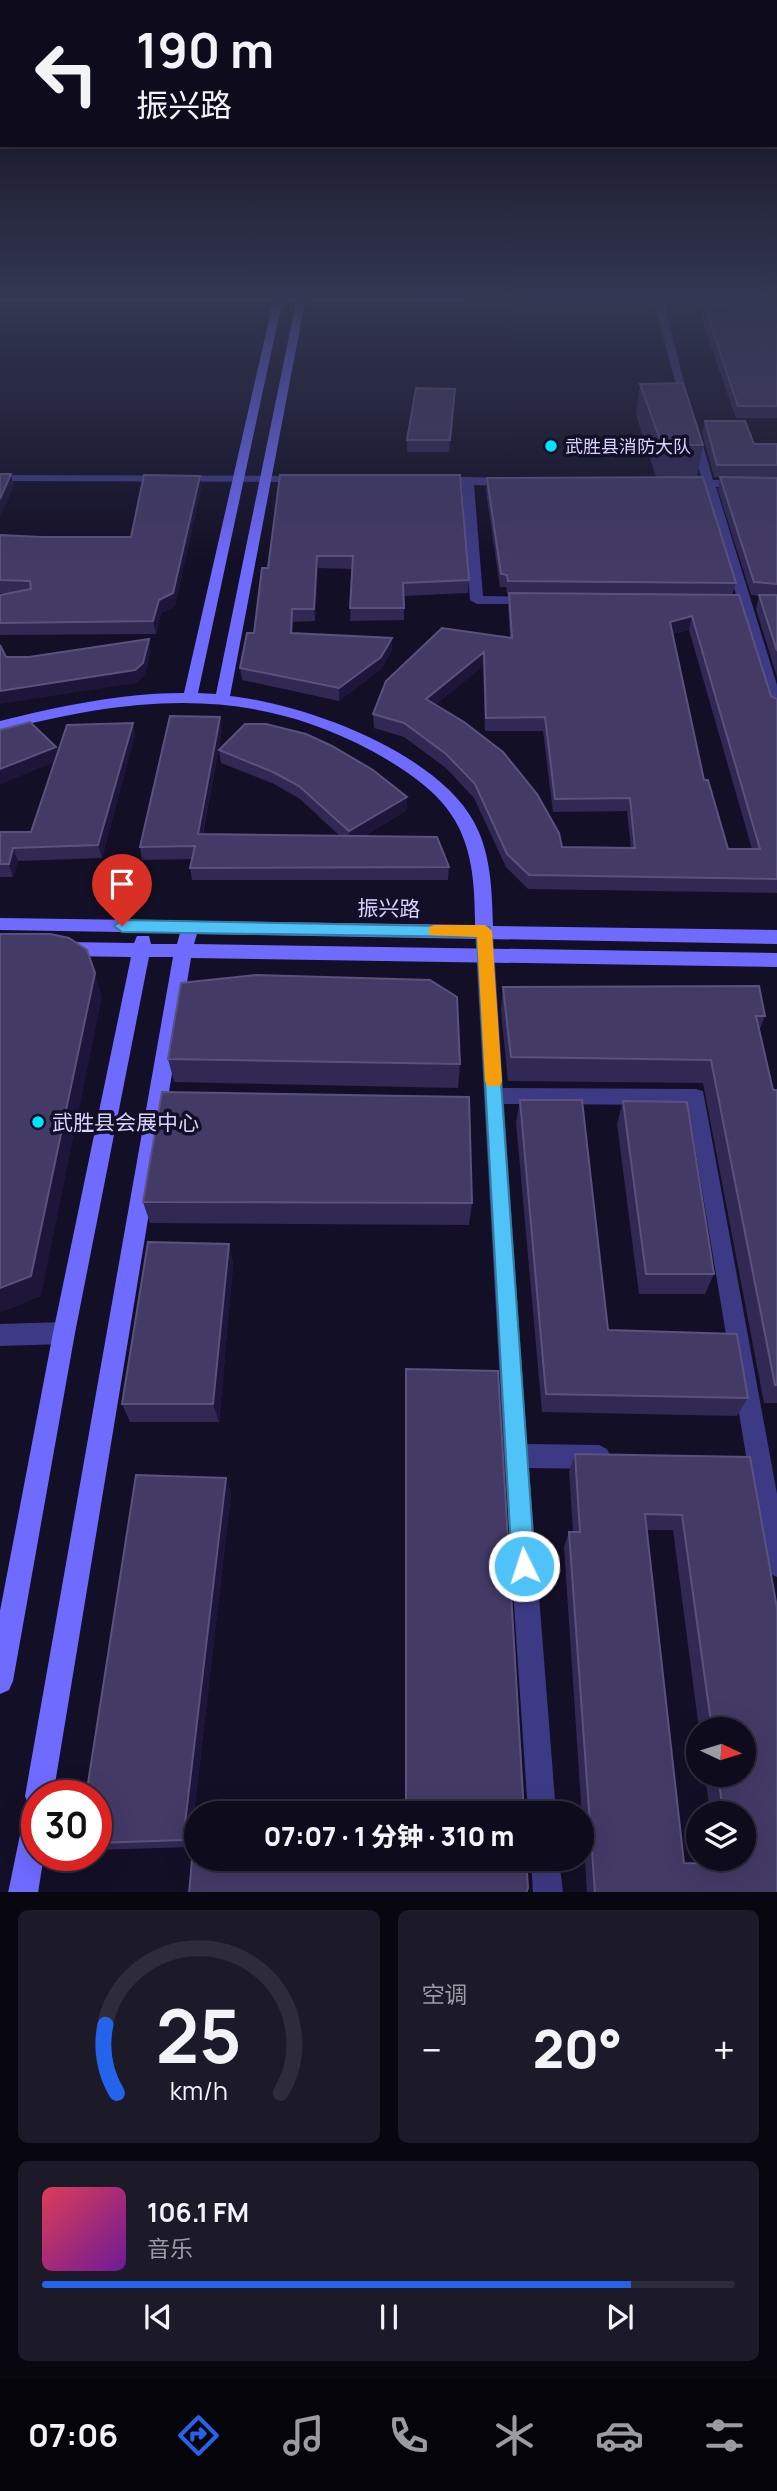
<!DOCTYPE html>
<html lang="zh">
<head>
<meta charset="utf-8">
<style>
  :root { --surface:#0e0b1c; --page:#1c1929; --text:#f1f3f6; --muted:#9b9ba3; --line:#2e2b3b; --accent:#2563eb }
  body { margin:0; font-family:Manrope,"Noto Sans SC",sans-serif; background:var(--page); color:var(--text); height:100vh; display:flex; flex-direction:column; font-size:26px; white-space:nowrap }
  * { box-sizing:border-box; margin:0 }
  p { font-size:23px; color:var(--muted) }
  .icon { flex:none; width:38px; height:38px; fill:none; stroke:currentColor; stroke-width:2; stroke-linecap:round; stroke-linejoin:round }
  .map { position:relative; height:1892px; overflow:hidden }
  .drawer { display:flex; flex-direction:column; gap:18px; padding:18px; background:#08060f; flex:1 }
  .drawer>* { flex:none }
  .banner { position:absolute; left:0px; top:0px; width:777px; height:147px; box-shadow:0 7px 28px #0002,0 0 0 2px var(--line); background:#0e0b1c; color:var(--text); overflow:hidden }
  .needle { width:46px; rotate:94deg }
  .fabs { position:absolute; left:686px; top:1717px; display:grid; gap:14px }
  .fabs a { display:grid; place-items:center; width:70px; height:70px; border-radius:50%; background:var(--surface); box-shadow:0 7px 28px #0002,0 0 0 2px var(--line); font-size:35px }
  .speed { position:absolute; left:21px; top:1780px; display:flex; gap:14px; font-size:35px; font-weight:700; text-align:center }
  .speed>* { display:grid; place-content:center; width:91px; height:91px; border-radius:50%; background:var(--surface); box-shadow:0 7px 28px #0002,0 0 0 2px var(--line); line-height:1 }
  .speed .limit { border:10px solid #d22; background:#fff; color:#111 }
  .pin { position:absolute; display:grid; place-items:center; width:60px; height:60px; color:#fff; margin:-72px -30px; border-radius:50% 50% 50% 0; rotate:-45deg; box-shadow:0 0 7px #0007 }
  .pin .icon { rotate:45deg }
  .me { position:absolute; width:77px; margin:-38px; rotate:356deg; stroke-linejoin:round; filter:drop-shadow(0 0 5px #0008) }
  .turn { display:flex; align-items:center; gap:24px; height:147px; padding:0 21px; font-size:32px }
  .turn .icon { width:91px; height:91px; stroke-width:2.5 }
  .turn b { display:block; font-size:49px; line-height:60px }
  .big { font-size:52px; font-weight:800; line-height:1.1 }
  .drawer .widget { flex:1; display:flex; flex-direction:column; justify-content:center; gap:10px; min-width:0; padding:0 24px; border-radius:10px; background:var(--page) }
  .drawer .dial { align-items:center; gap:0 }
  .dial svg { height:182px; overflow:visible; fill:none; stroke:var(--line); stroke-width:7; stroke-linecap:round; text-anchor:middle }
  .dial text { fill:var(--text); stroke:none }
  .song { display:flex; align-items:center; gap:21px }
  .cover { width:84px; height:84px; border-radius:10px; background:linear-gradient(135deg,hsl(350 70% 55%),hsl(280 70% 35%)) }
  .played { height:7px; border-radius:4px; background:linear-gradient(90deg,var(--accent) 85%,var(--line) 85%) }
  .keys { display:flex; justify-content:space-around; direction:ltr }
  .heat { display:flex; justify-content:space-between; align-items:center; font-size:38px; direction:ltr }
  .drawer .tiles { flex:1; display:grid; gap:18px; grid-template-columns:1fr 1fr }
  .widget:last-child { grid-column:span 2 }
  .trip { position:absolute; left:184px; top:1801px; width:410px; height:70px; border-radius:35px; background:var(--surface); box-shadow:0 7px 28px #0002,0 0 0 2px var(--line); font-weight:800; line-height:70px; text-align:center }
  .menu { display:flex; height:112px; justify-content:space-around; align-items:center; background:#06040b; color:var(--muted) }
  .menu .icon { width:49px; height:49px }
  .menu .on { color:var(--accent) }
  .menu b { font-size:32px; color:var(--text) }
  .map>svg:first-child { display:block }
</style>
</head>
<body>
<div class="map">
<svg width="777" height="1893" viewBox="0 0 777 1893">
  <rect width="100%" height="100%" fill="#130f26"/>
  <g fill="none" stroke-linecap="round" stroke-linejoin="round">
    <!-- street -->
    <path fill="#3d3a85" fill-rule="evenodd" d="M653 299H663L690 406 681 404Z
      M695 435 701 438 713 480H777V488L716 487 777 685V714L770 709 704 487H683L677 483 683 479 702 480 689 438Z
      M0 475 301 476 307 479 301 482 0 481Z
      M468 477 511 478 517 482 511 486 474 485 483 596 532 597 537 598V604H477L470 600 462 485H438L432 481 438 477Z
      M484 925 493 931 503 1088 696 1089 703 1091 777 1494V1577L768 1573 764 1564 688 1105 504 1104 527 1444 599 1445 607 1449 611 1457 607 1465 599 1469 529 1468 556 1813H528L504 1456 475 931Z
      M64 1322 72 1325 75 1333 72 1341 64 1344 0 1346V1324Z
      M531 1858H559L563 1893H533Z"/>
    <!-- secondary -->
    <path fill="#6f6bff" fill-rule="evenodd" d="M0 299H777V303L305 302 230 696C305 704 436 752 474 822 491 853 492 891 493 926L777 930V944L197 934 194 944 777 953V967L191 958 53 1796H37V1855H44L38 1893H8L27 1801 25 1796 173 957H149L75 1333 13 1681 9 1690 0 1694V1611L53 1333 131 957 63 956 57 954 54 949 57 944 63 942 134 943 137 936H149L151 944H177L180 933 0 930V918L475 925C476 832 455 797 372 751 248 684 132 697 0 731V721C61 706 121 693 184 693L273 302H0ZM282 302H296L216 694 198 693Z"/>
  </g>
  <!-- wall -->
  <path fill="#312854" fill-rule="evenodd" d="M704 305 777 306V418H736L701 317Z
    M640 384 703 445 697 477H656L636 415Z
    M454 401 449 452H407V440Z
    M705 421 754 444H777V677L756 609 759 596 751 595 718 490 720 477H714L702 433Z
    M280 475 469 580 468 593 404 596V620L350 621 352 569 318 568 315 621 293 622 292 633 392 638V650L381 669 339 701 242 680 240 668 254 633 268 568Z
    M487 478 736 583 732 595 771 696 777 699V893L528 889 506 867 474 798 446 768 404 737 374 728 373 714 510 637 508 606 509 594H507L506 587H500L486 491ZM689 630 752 849H728L704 780 672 634ZM483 666 485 731H543L553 812 627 811 631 848 562 847 435 705Z
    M201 488 175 606 161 613 156 634 0 635V595L9 593H0V535L41 537H131Z
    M133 723 135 735 102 858 18 861 13 877H0V832H31L54 762 0 784V730L56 747 58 752Z
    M222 730 203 834 340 836 300 799 274 784 221 763 219 750 407 797V810L364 836 449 867 448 880H192L190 868 192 859 142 860 140 847Z
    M503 987 765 1016 759 1031 773 1090H777V1403H764L703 1083 508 1081 501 1011Z
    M168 1059 460 1064 458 1088 174 1082Z
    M520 1100 608 1330 748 1398 737 1416 542 1412 516 1122Z
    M623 1101 714 1274 705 1294H639L617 1124Z
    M143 1202 472 1203 469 1225 150 1223Z
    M229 1244 233 1265 219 1422H130L122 1404Z
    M405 1388 524 1813H405Z
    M575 1454 750 1457 777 1893H587L564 1547 569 1532H573L569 1471ZM646 1530H673L699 1729H744V1774H705L710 1813H744V1858H716L717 1863H684Z
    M226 1478 231 1494 190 1847 96 1850V1796Z"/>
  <!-- shaded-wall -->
  <path fill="#1d163a" d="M11 474 14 486 0 518V499Z
    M200 476 201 488 175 606 161 613 156 634 153 621 159 600Z
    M317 556 318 568 315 621 314 609Z
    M692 616 689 630 667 635 670 622Z
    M392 638V650L381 669 339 701V688Z
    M149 639 151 652 145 675 137 683 0 704V691Z
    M484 652 483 666 425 713 426 699Z
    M220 717 222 730 200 847 198 834Z
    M133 723 135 735 102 858 98 845Z
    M56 747 60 760 0 784V769Z
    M407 797V810L350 844 349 831Z
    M13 848 18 861 13 877 9 864Z
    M95 973 102 997 41 1296 0 1313V1288Z
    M229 1244 233 1265 219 1422 213 1404Z
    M226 1478 231 1494 190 1847 183 1840Z"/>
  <!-- building -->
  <path fill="#433a66" stroke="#5a527e" stroke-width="2" fill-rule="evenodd" d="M704 305 777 306V406H738Z
    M683 383 703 445H662L640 384Z
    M416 388 455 389 450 440H407Z
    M705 421H745L754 444H777V465H717Z
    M0 474H11L0 499Z
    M144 475 200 476 173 593 159 600 153 621 0 623V595L31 589 30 581 0 580V535L41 537H131Z
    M280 475H460L469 580 403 583 404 608H350L353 556H317L314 609H292L291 633 392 638 381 657 339 688 240 668 247 633H254L262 568H268Z
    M703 477 736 583 508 581 507 575 501 574 487 478Z
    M720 477 777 478V584L754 582Z
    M509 593 739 595 771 696 777 699V879L529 875 507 854 475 784 446 754 404 723 373 714 386 681 442 628 512 638ZM692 616 760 849H728L708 780H704L670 622ZM484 652 486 718 545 717 555 799 630 798 635 848 562 847 559 833 537 794 503 752 464 722 426 699Z
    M759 595H777V651Z
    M149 639 143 663 135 670 0 691V645L6 657H29Z
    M170 716 220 717 198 834 437 837 449 867 190 868 195 846 140 847Z
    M30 722 56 747 0 769V730Z
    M133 723 98 845 13 848 9 864H0V832H31L67 725Z
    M245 724H266L306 734 332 746 373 770 407 797 349 831 299 786 273 772 219 750Z
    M0 934H50L69 938 87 950 95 973 31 1276 0 1288Z
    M256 975 430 980 457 997 460 1064 168 1059 181 983Z
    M759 986 765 1016H756L773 1090H777V1385H775L711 1060 511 1057 503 987Z
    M162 1092 469 1097 472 1203 143 1202Z
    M520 1100H582L608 1330 737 1334 748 1398 546 1394Z
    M623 1101 687 1102 714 1274H646Z
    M148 1242 229 1244 213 1404H122Z
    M406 1369 498 1371 524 1813H406Z
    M575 1454 750 1457 777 1608V1893H595L569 1532H580ZM645 1514 682 1515 712 1729H744V1774H718L723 1813H744V1858H729L730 1864 684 1863Z
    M136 1475 226 1478 183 1840 96 1843V1796H86Z
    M194 1838H196V1858H526L528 1888 526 1893H189Z"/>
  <!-- sky -->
  <linearGradient id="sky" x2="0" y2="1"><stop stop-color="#0a0815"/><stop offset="0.53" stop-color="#333752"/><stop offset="1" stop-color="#333752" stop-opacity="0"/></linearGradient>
  <rect width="777" height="564" fill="url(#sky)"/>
  <!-- route -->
  <path fill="#4fc3f7" stroke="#337fa1" stroke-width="2" d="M122 920 490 927 535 1566 532 1574 524 1577 516 1574 512 1566 477 937 122 932 114 926Z"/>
  <!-- slow -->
  <path fill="#f59e0b" d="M434 925H485L492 931 502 1081 500 1086H487L485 1081 477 937 429 935V927Z"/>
  <!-- markers -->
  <g fill="#00e5ff" stroke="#130f26" stroke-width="2.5">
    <circle cx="551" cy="446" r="7"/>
    <circle cx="38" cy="1122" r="7"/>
  </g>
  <g text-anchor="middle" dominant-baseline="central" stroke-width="7" stroke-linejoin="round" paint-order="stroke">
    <!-- far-poi labels -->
    <g font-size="18" fill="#d9d4ff" stroke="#130f26" text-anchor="start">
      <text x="565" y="446">武胜县消防大队</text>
    </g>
    <!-- street labels -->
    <g font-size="21" fill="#d9d4ff" stroke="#130f26">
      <text transform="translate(389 908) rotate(1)">振兴路</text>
    </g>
    <!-- poi labels -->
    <g font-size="21" fill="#d9d4ff" stroke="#130f26" text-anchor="start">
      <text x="52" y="1122">武胜县会展中心</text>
    </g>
  </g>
</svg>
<div class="fabs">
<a><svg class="needle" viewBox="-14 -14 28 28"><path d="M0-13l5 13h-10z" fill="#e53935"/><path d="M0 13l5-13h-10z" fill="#9b9ba3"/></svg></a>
<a><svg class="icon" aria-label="layers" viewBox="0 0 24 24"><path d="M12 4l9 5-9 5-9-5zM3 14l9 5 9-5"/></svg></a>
</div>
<div class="speed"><div class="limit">30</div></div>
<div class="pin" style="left:122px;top:926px;background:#d93025"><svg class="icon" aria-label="arrive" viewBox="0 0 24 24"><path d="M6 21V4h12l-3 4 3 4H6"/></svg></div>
<svg class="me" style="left:524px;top:1566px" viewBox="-20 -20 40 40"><circle r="17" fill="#4fc3f7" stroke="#fff" stroke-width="3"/><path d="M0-11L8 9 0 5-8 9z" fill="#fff"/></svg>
<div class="trip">07:07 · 1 分钟 · 310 m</div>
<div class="banner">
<div class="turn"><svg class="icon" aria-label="left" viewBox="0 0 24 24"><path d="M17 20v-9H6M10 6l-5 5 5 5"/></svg><div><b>190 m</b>振兴路</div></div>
</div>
</div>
<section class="drawer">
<div class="tiles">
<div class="widget dial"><svg viewBox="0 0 100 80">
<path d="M14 69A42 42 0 1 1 86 69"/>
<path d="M14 69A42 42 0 0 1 9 39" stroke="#2563eb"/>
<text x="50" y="56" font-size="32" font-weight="700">25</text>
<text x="50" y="72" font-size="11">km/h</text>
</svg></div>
<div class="widget"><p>空调</p>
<div class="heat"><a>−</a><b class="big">20°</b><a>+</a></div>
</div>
<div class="widget">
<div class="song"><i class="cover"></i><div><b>106.1 FM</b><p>音乐</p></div></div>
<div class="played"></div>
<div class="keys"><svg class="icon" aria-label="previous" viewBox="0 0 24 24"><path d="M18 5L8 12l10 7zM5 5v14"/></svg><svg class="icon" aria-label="pause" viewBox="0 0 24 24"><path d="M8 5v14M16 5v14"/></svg><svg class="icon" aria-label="next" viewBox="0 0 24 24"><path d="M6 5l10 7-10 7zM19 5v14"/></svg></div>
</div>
</div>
</section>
<nav class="menu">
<b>07:06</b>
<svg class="icon on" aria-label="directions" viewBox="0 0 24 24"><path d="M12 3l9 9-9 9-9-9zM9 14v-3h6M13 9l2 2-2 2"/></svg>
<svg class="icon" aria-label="music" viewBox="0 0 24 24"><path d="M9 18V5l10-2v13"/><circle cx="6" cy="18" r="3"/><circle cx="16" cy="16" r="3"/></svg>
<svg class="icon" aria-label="phone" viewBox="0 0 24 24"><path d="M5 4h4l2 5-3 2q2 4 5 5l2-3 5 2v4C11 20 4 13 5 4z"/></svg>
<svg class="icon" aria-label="climate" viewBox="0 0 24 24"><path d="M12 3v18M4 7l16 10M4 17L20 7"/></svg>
<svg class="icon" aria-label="car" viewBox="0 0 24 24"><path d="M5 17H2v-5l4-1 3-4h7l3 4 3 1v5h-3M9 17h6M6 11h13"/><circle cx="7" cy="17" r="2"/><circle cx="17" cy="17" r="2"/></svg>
<svg class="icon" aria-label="filters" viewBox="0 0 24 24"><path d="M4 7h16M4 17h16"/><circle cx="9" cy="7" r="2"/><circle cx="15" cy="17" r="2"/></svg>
</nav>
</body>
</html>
